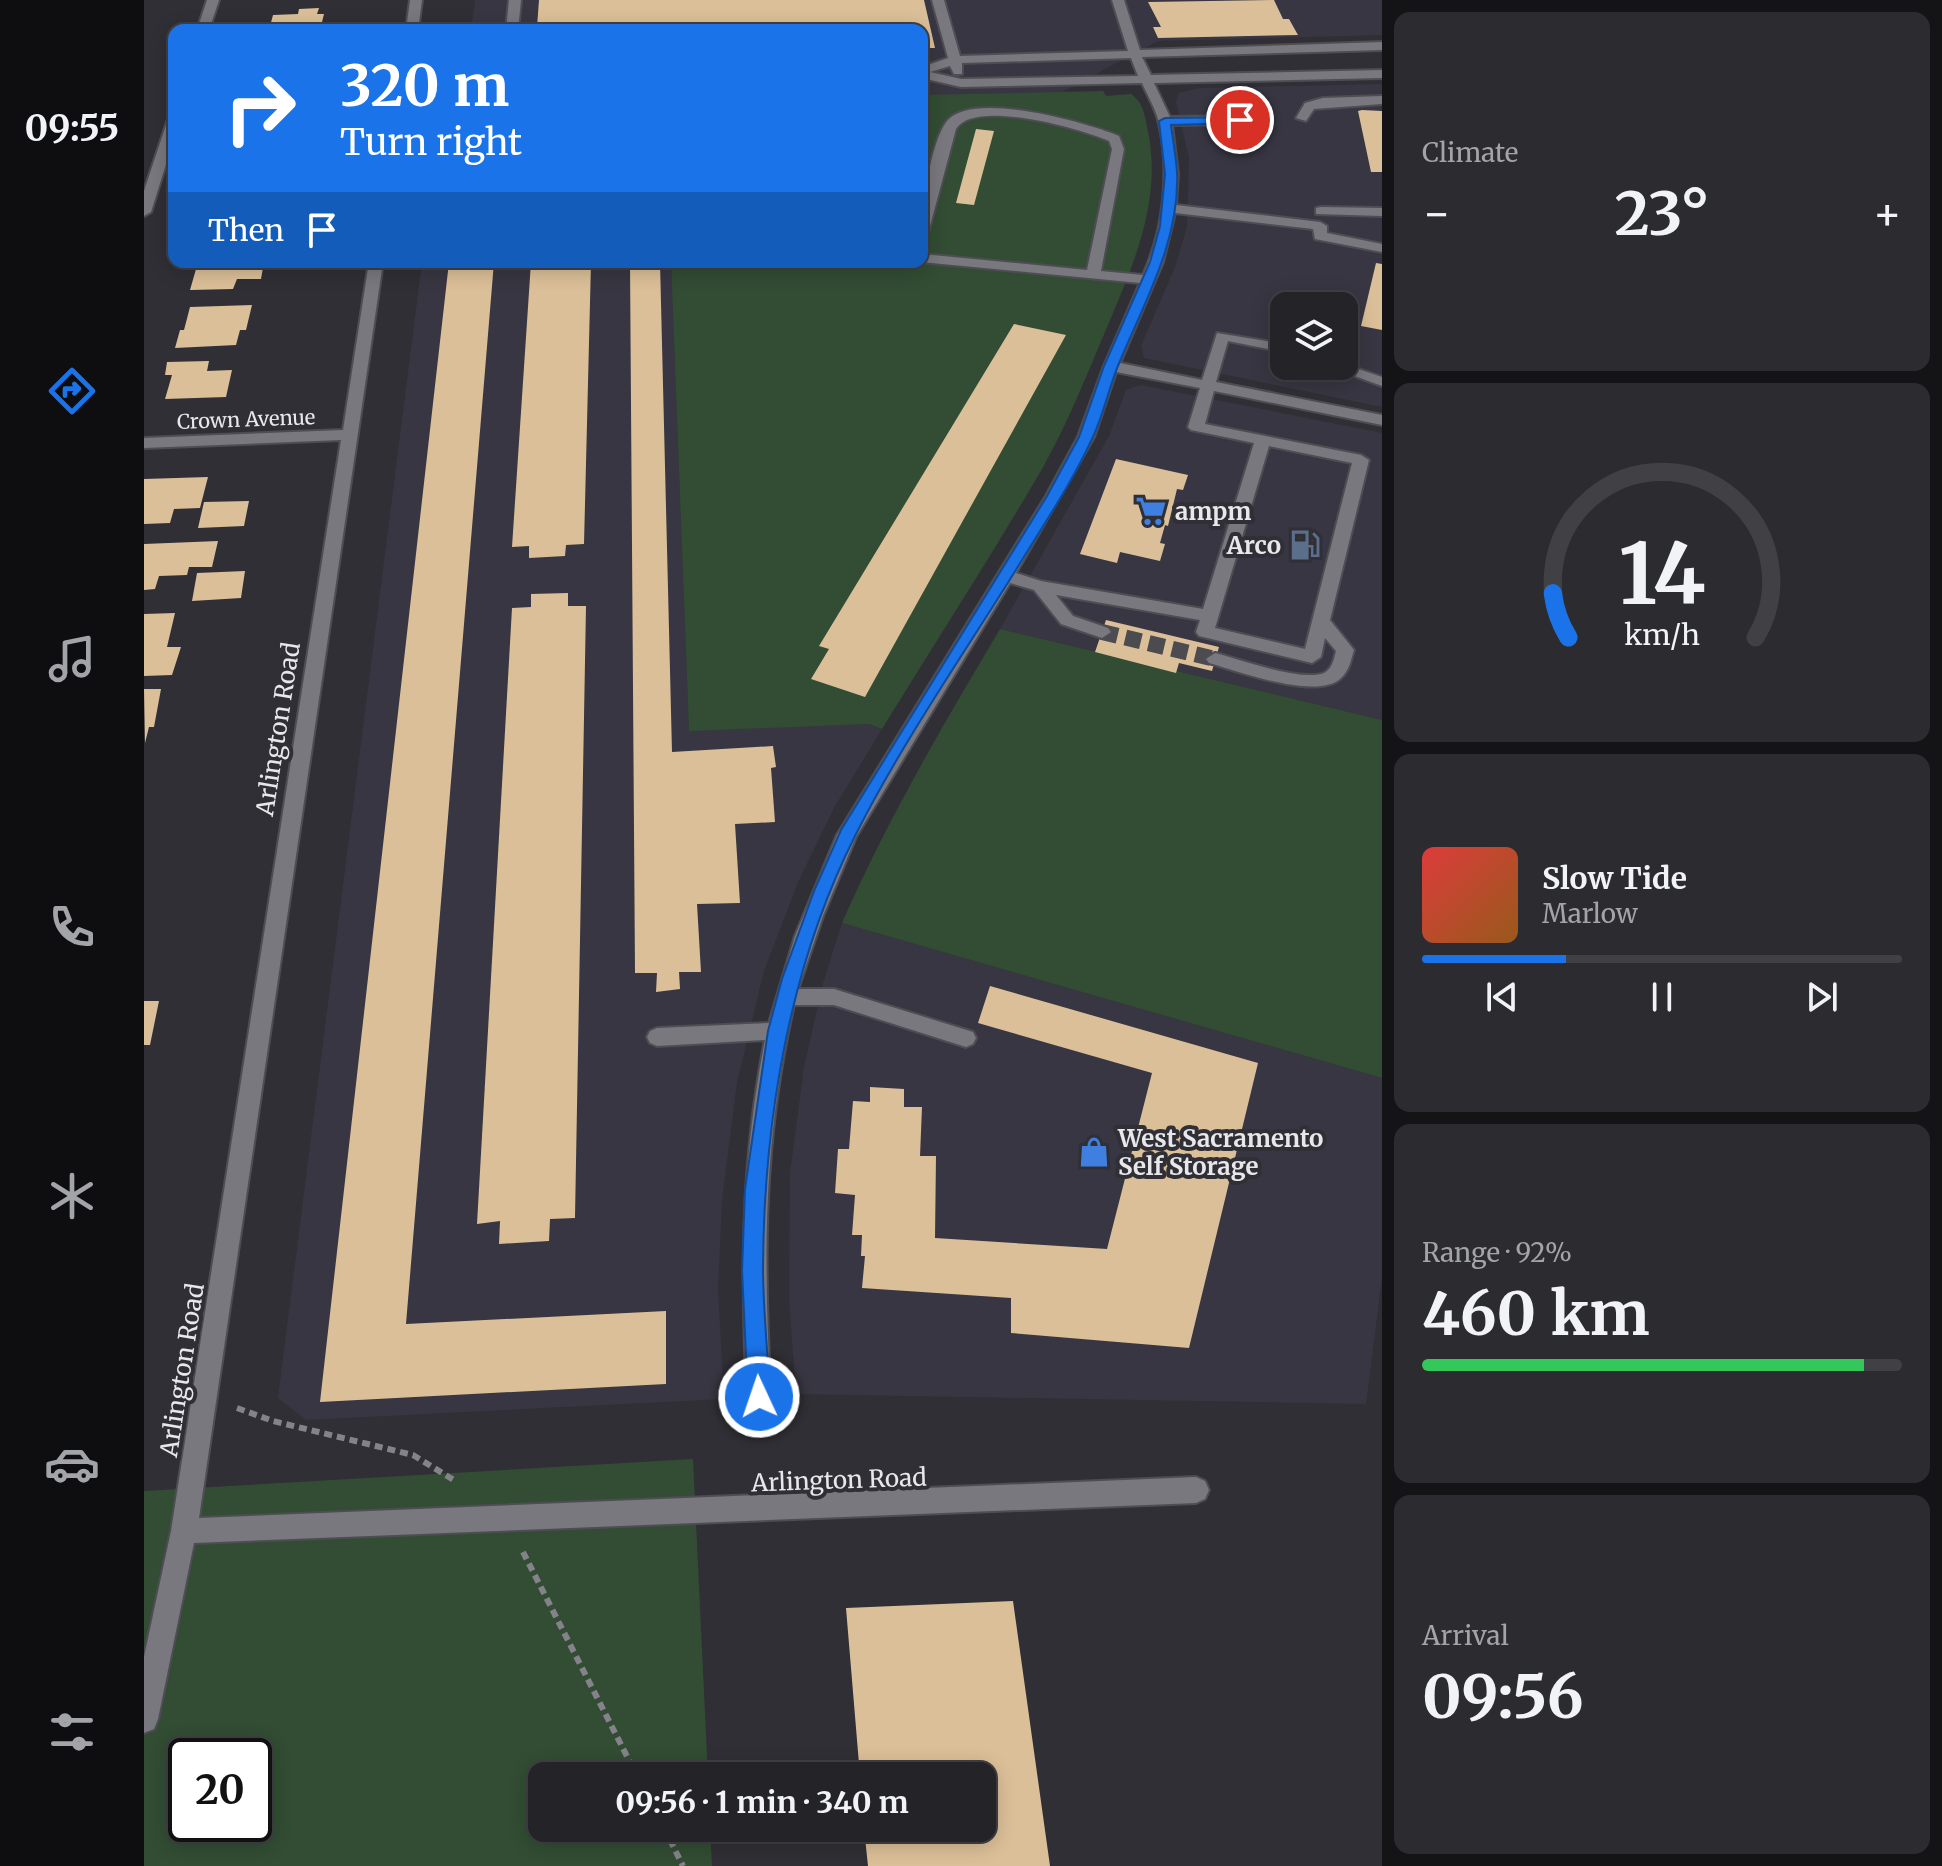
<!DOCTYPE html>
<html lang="en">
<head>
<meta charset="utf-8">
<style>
  :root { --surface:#242328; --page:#2c2b30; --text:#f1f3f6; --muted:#a3a4a8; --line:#414045; --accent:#1a73e8 }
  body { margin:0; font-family:Merriweather,serif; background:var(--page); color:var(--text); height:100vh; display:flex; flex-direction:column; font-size:30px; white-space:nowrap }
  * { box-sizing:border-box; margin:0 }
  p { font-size:26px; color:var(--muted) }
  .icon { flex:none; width:44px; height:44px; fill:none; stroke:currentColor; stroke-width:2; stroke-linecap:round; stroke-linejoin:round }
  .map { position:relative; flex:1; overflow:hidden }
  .drawer { display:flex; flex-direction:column; gap:12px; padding:12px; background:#141316; width:560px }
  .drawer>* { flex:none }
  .hud { position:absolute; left:24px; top:24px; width:760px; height:244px; border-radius:16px; box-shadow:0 4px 20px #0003,0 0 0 2px var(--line); background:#1a73e8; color:#fff; overflow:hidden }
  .buttons { position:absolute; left:1126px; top:292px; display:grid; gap:16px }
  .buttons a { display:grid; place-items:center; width:88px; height:88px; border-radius:16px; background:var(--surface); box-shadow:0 4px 20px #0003,0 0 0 2px var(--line); font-size:40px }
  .speed { position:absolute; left:24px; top:1738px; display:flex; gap:16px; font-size:40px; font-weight:700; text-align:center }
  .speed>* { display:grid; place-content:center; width:104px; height:104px; border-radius:50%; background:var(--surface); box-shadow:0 4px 20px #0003,0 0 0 2px var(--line); line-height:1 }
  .speed .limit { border:4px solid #111; border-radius:12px; background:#fff; color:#111 }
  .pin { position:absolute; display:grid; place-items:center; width:68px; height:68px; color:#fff; margin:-34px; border:4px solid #fff; border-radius:50%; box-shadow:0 2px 8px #0007 }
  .me { position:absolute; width:88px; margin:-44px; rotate:357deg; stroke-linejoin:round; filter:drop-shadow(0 0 6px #0008) }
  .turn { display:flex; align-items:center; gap:28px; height:168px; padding:0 40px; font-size:36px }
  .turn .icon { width:104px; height:104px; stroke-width:2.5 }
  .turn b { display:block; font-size:56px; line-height:68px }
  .then { display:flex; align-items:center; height:76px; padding:0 40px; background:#0003; gap:16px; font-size:30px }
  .big { font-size:60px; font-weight:700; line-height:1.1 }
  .drawer .widget { flex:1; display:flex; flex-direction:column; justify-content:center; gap:12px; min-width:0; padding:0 28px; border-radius:16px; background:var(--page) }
  .drawer .dial { align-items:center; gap:0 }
  .dial svg { height:208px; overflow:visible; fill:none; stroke:var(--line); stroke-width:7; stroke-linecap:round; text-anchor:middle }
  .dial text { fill:var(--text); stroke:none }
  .song { display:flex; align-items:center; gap:24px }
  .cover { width:96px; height:96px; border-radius:12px; background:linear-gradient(135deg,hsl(0 70% 55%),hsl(30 70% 35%)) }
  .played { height:8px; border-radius:4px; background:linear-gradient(90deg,var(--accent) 30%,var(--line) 30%) }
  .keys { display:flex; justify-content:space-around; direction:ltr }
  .heat { display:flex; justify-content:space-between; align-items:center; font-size:44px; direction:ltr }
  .charge { height:12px; border-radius:6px; background:linear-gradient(90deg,#34c759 92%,var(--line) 0) }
  .trip { position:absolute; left:384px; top:1762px; width:468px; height:80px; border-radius:16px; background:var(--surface); box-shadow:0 4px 20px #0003,0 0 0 2px var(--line); font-weight:700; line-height:80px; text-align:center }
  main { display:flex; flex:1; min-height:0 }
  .tabs { display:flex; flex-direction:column; width:144px; justify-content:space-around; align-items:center; background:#0e0e10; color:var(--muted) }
  .tabs .icon { width:56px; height:56px }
  .tabs .active { color:var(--accent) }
  .tabs b { font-size:36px; color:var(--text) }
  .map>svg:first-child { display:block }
</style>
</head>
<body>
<main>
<nav class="tabs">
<b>09:55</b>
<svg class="icon active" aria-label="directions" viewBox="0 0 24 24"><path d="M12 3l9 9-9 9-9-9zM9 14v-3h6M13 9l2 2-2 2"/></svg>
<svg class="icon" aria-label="music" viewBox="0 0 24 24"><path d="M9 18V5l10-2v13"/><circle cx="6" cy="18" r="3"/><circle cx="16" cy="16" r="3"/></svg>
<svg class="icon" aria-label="phone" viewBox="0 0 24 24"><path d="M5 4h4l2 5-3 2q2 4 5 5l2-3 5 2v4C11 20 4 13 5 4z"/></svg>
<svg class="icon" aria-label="climate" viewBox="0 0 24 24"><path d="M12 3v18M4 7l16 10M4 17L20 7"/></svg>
<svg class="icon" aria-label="car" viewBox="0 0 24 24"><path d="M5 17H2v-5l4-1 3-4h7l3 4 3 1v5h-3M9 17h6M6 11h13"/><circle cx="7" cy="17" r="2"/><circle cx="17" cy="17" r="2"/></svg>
<svg class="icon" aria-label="filters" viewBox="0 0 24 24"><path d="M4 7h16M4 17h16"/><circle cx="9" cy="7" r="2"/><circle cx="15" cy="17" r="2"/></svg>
</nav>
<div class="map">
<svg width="1238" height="1866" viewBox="0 0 1238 1866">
  <rect width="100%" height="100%" fill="#302f35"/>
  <!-- built -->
  <path fill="#383642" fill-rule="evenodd" d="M331 0H1238V35L1014 41 916 93 792 96 778 95V30H327Z
    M1238 84V407L1000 358 997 346 1031 267 1043 227 1045 158 1032 102 1034 93 1055 88ZM1140 306H1200V366H1140Z
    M278 262H527L545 730 725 724 738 729 690 808 655 880 620 971 593 1082 578 1200 574 1289 580 1399 162 1420 134 1398Z
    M997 385 1238 433V720L856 629 965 436 982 390Z
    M698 923 1238 1078V1278L1222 1404 652 1394 645 1299 646 1173 660 1067 679 983Z"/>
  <!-- green -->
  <path fill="#324d34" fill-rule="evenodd" d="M959 91 962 96 987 94C1000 103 1001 117 1004 131 1018 201 990 263 964 325 943 374 924 423 898 469 847 557 791 642 738 729L725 724 545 731 527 262H778V95Z
    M856 629 1238 720V1078L698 923C743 820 799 725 856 629Z
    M549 1459 564 1776H398V1828H566L568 1866H0V1491ZM42 1756H110V1824H42Z"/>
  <!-- building -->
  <path fill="#dbbf98" d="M395 0H780L791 48H778V30H407V27H393Z
    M1130 0 1139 19H1145L1154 35 1014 38 1009 27H1017L1004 2Z
    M175 8 173 14H180L176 30H125L129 15 154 14 155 9Z
    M1218 110 1238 111V172H1227L1214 111Z
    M832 129 850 131 830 205 812 203Z
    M54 262H120L117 279H93L89 289 46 290Z
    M305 262H350L262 1324 522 1311V1384L176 1402Z
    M387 262H447L440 544 422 545 421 556 385 558V546L368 547Z
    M486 262H516L528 752 629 746 632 767 627 768 631 822 591 824 596 903 553 904 557 972H535L536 989 512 992 513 973H491Z
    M1232 263 1238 264V330L1217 326Z
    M108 305 102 330H96L92 345 31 348 36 330H40L46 307Z
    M870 324 922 335 721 697 667 679 685 649 675 646Z
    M65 361 63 371 88 370 82 397 21 399 28 375H21L23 362Z
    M972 459 1044 475 1039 490 1033 489 1024 526 1021 525 1016 543 1021 544 1016 561 976 552 973 563 936 554Z
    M64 477 56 508 30 509 26 523 0 524V479Z
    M105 501 100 526 54 528 60 502Z
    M74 541 68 567H45L43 575 15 576 11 589 0 590V544Z
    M101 571 97 598 48 601 53 573Z
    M424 593V606H442L431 1218 406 1219 405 1241 355 1244 356 1221 333 1224 368 608 387 607V594Z
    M31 613 23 647H37L28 675 0 676V614Z
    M962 620 1075 647 1068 671 1035 663 1032 673 951 652Z
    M0 689H17L10 727H5L1 743Z
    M846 986 1114 1063 1045 1348 867 1333V1298L718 1288 721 1256H717L718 1235H708L711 1195 691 1193 694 1149H705L709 1101 726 1102V1087L760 1089V1107H778L776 1156H792L791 1238 963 1249 1008 1073 834 1023Z
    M0 1001H15L6 1045H0Z
    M869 1601 906 1866H724L720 1828H838V1776H716L702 1608Z"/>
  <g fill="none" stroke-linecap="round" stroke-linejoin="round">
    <!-- minor-tunnel -->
    <path stroke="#4c4b50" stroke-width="16" stroke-dasharray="16 8" stroke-linecap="butt" d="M958 632 1071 659"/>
    <!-- minor casing -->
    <g stroke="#4e4d53" stroke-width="4">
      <path id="minor" d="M63 0H75L65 30H53Z
        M266 0H278L274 30H262Z
        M365 0H377L374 30H362Z
        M788 0H800L816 56 984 51 968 0H980L996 50 1238 42V50L998 57 1007 75 1238 70V78L1010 83 1026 117 1096 116 1102 120 1096 124 1028 125 1034 174 1032 205 1176 222 1183 226V233L1238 244V252L1171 239 1169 229 1031 213 1019 262 976 363 1058 380 1073 333 1140 344V352L1084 341 1072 382 1238 415V425L1070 391 1061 424 1217 455 1225 460 1186 620 1210 650C1207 660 1205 671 1197 678 1174 701 1093 671 1065 663L1062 659 1071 653C1095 659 1157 682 1180 673 1188 669 1190 659 1192 651L1181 638 1177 657 1168 663 1055 636 1052 632 1056 620 912 595 929 616 964 628 967 632 958 638 917 624 890 590 866 583 712 837 679 916 654 989H690L829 1032 832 1038 829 1044 822 1047 690 1005H650C619 1138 619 1262 627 1397L624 1405 615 1409 606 1405 603 1397C597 1276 597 1160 621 1040L513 1046 506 1043 503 1037 506 1031 513 1028 625 1023 651 936 693 835 902 496 934 437 960 366 996 283 777 262 778 254 943 270 968 149 965 141C937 129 830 98 812 129L785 230 778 234C778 207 786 143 803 121 829 90 943 123 975 136L980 149 957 271 999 275C1020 229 1026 172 1015 123 1012 109 1003 95 998 83L817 87 778 78V67L804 58ZM987 58 994 76 817 79 786 72 806 66 810 74H818V63ZM972 372 1056 388 1044 427 1047 430 1110 443 1059 609 897 581 872 573 950 437ZM1125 446 1208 463 1161 649 1071 628Z
        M1238 96V104L1170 109 1162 121 1152 118 1161 103 1179 98Z
        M30 115V139L7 212 0 216V191L24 119Z
        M1177 207 1238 208V216L1172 214V208Z
        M225 262H239L55 1518 1052 1477 1061 1481 1065 1490 1061 1499 1052 1503 50 1543 14 1719 10 1729 0 1733V1657L27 1531 197 440 0 448V438L199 430Z
        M1200 364 1238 377V386L1183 366Z"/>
    </g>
    <!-- path -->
    <path stroke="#848389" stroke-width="6" stroke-dasharray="8 5" stroke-linecap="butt" d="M93 1408 129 1421 269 1455 313 1482
      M379 1552 493 1776
      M520 1828 539 1866"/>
    <!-- minor -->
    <use href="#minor" fill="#79787f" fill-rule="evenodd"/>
  </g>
  <!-- route -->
  <path fill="#1a73e8" stroke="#114b97" stroke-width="2" d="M1100 117 1102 120 1096 123 1027 125C1029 140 1032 157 1033 172 1036 240 1001 301 976 361 965 386 960 414 948 439 930 478 906 515 883 552 826 645 761 737 712 834 645 966 620 1120 619 1267 619 1310 624 1354 626 1397L623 1405 615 1408 607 1405 604 1397 598 1271 601 1189 624 1031 638 979 670 891 697 830 903 496 935 437 960 366 1006 262 1016 226 1021 174 1015 121 1021 118Z"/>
  <!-- icons -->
  <defs>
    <g id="supermarket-bare" transform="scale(2.4)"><path d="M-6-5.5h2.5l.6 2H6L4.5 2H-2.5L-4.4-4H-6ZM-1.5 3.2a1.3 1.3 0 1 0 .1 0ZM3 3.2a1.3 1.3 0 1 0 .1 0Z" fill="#3f7fe0" stroke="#302f35" stroke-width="2.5" paint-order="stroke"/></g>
    <g id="fuel-bare" transform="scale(2.4)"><path d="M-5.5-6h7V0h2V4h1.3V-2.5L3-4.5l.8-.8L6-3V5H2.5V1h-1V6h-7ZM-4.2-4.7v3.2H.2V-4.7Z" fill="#5c6f8a" stroke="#302f35" stroke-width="2.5" paint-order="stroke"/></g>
    <g id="shop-bare" transform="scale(2.4)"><path d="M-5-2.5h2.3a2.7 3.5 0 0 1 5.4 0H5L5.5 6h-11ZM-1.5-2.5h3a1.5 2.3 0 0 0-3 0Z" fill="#3f7fe0" stroke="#302f35" stroke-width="2.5" paint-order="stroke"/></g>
  </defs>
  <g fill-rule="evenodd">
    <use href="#supermarket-bare" x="1007" y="511"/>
    <use href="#fuel-bare" x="1161" y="545"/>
    <use href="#shop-bare" x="950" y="1152"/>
  </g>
  <g text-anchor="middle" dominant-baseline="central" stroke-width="8" stroke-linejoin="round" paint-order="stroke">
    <!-- far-street labels -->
    <g font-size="20" fill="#e8e8ec" stroke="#302f35">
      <text transform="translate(102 419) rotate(-2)">Crown Avenue</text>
    </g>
    <!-- poi labels -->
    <g font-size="24" font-weight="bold" fill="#e8e8ec" stroke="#302f35" text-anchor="start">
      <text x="1031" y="511">ampm</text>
      <text x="1137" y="545" text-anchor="end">Arco</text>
      <text x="974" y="1138">West Sacramento<tspan x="974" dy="28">Self Storage</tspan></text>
    </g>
    <!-- street labels -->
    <g font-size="24" fill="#e8e8ec" stroke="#302f35">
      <text transform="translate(134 729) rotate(-81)">Arlington Road</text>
      <text transform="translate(38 1370) rotate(-81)">Arlington Road</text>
      <text transform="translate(695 1480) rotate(-2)">Arlington Road</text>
    </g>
  </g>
</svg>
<div class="buttons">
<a><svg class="icon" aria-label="layers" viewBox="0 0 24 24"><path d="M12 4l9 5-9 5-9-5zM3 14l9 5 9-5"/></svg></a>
</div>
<div class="speed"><div class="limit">20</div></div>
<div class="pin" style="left:1096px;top:120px;background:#d93025"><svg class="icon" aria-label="arrive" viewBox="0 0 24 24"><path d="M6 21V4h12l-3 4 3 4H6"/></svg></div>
<svg class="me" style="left:615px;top:1397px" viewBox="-20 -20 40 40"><circle r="17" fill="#1a73e8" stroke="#fff" stroke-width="3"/><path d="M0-11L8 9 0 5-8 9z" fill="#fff"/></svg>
<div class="trip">09:56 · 1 min · 340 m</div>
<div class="hud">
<div class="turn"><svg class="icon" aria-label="right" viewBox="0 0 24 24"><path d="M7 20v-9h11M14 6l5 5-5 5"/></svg><div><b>320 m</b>Turn right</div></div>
<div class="then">Then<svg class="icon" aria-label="arrive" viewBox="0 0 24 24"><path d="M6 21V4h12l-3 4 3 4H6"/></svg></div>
</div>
</div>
<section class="drawer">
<div class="widget"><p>Climate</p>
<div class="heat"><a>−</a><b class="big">23°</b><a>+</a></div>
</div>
<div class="widget dial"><svg viewBox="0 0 100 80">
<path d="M14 69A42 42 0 1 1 86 69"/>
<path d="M14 69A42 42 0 0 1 8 52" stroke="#1a73e8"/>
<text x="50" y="56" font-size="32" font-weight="700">14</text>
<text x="50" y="72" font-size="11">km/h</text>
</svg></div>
<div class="widget">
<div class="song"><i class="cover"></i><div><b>Slow Tide</b><p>Marlow</p></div></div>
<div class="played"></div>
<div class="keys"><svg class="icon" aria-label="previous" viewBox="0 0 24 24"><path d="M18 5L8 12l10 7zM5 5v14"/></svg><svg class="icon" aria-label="pause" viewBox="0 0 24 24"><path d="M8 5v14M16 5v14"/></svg><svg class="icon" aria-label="next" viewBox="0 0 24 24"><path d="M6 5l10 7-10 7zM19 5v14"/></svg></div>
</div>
<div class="widget"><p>Range · 92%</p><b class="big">460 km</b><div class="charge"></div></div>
<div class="widget"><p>Arrival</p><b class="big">09:56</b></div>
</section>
</main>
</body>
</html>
